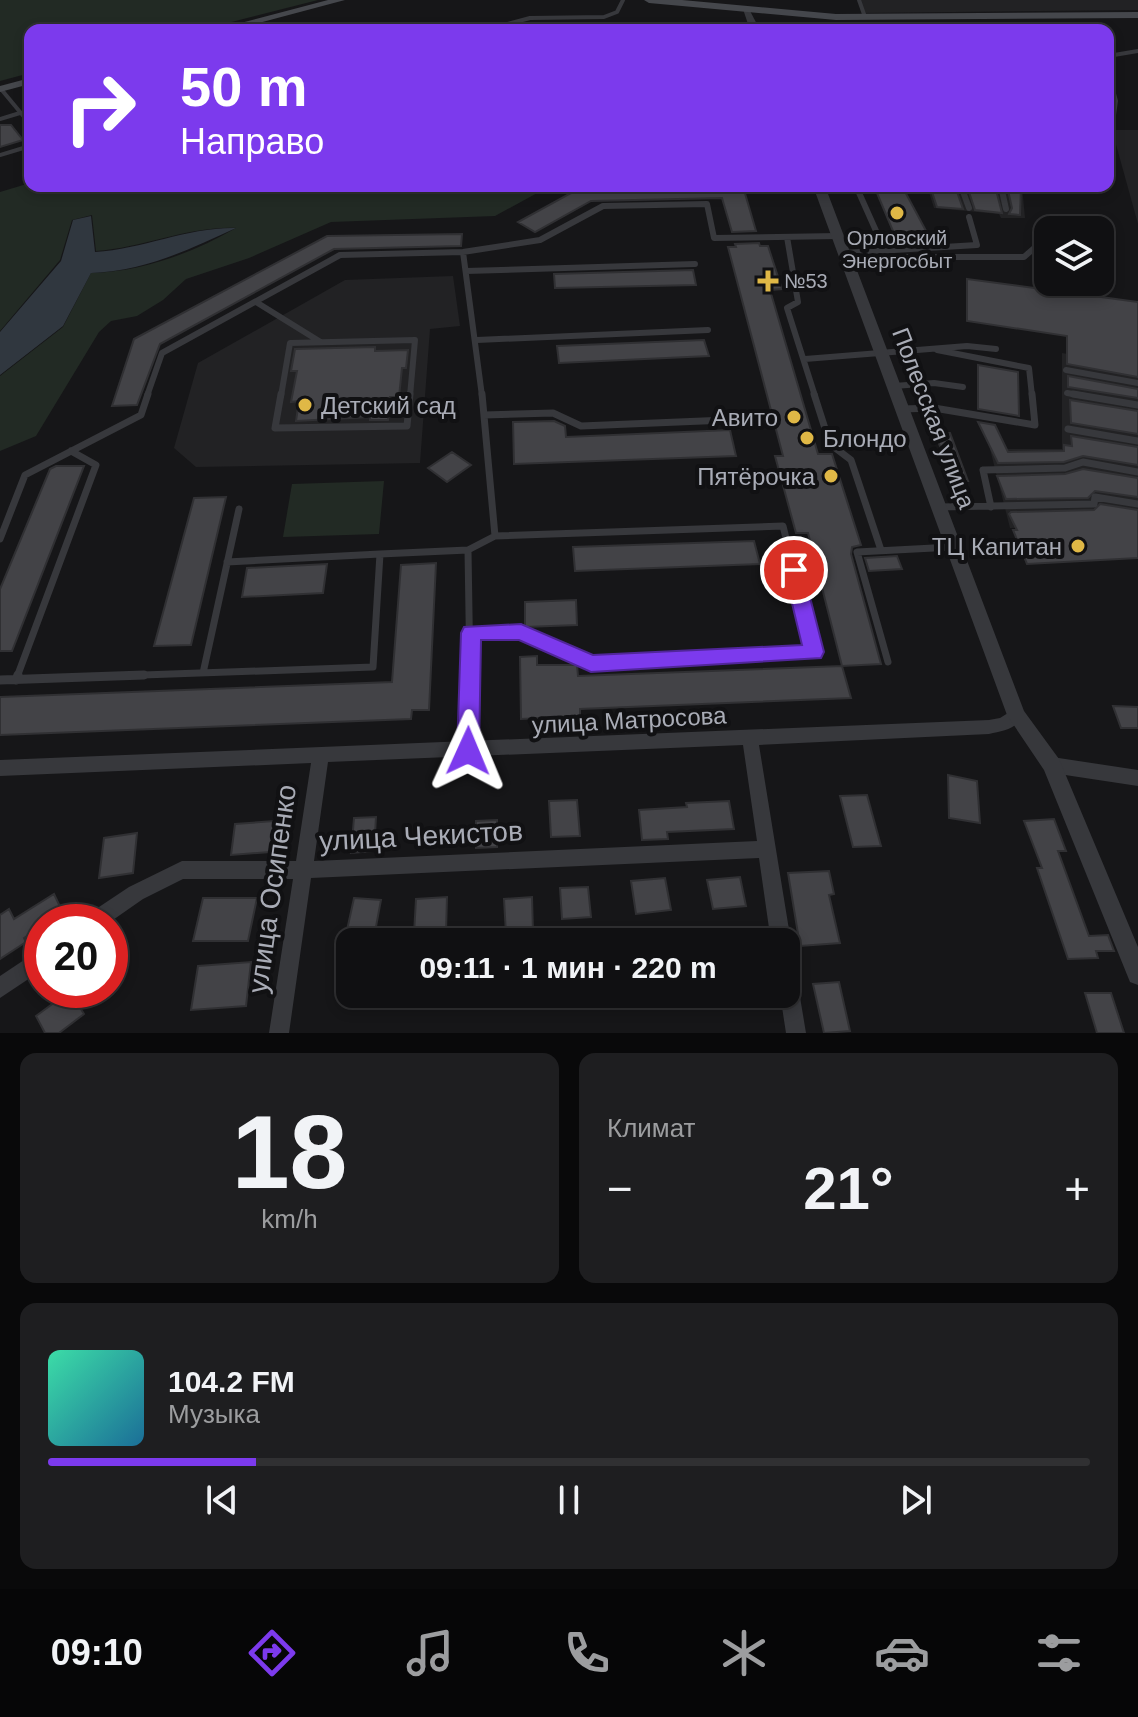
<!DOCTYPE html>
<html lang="ru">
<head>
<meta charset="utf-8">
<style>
  :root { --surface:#101012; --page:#1e1e20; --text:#f1f3f6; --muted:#9c9d9f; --line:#303032; --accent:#7c3aed }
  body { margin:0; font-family:Arial,sans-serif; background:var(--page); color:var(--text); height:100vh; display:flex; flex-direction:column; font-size:30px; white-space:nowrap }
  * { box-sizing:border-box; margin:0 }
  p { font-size:26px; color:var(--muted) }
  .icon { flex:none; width:44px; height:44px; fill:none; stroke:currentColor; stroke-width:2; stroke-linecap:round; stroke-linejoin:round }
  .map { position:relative; height:1033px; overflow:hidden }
  .side { display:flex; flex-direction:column; gap:20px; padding:20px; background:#09090a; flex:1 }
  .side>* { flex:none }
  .hud { position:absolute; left:24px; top:24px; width:1090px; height:168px; border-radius:16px; box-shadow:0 4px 12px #0003,0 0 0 2px var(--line); background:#7c3aed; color:#fff; overflow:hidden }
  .controls { position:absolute; left:1034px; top:216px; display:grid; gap:16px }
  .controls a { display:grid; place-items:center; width:80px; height:80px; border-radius:16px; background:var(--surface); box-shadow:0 4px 12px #0003,0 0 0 2px var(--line); font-size:40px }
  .speed { position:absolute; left:24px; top:904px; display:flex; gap:16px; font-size:40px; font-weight:700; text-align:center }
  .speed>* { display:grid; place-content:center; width:104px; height:104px; border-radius:50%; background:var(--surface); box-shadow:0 4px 12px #0003,0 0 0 2px var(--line); line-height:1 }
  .speed .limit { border:12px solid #d22; background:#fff; color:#111 }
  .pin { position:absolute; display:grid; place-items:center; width:68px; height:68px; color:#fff; margin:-34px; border:4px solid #fff; border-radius:50%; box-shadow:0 2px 8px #0007 }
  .me { position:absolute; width:88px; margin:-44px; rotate:1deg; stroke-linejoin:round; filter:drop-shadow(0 0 6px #0008) }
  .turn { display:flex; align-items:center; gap:28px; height:168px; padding:0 24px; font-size:36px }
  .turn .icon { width:104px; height:104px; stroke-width:2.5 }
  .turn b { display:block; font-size:56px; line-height:68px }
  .big { font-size:60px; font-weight:600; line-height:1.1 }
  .side .widget { flex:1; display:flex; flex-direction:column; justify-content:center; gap:12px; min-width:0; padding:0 28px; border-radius:16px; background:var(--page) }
  .side .dial { align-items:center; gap:0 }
  .dial b { font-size:104px; line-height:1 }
  .song { display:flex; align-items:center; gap:24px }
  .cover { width:96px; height:96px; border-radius:12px; background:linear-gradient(135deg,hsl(160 70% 55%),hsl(200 70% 35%)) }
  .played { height:8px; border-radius:4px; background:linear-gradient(90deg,var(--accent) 20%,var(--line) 20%) }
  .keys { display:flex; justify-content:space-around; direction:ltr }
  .heat { display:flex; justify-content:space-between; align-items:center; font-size:44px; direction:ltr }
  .side .tiles { flex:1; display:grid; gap:20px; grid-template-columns:1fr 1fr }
  .widget:last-child { grid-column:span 2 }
  .trip { position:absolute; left:336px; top:928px; width:464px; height:80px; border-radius:16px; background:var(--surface); box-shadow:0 4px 12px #0003,0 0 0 2px var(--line); font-weight:600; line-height:80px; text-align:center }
  .dock { display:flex; height:128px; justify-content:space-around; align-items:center; background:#060607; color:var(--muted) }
  .dock .icon { width:56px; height:56px }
  .dock .on { color:var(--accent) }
  .dock b { font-size:36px; color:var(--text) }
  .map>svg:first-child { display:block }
</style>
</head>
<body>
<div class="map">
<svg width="1138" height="1033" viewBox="0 0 1138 1033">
  <rect width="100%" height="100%" fill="#161618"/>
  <!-- built -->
  <path fill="#222224" d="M860 0H1138V10L865 13Z
    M1112 130H1138V224Z
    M927 186H1022L1025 218H1001L999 214 934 208Z
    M453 276 460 326 430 329 420 463 196 467 174 448 198 363 345 280Z
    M1062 353 1138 367V524L1010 528 990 449H1062Z"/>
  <!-- green -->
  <path fill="#222a24" d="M0 0H318L200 30H30V73L0 81Z
    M30 183V186H550L495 216 331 222 249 258 186 279 163 300 137 316 111 321 99 332 36 436 0 451V376L63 327 91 273C141 272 193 253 236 228 188 226 144 248 96 251L92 215 72 220 60 260 0 331V192Z
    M384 481 379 534 283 537 292 484Z"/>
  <!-- water -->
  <path fill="#30373f" d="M91 216 95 252C143 249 188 227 236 228 188 250 145 271 91 273L63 326 0 375V332L61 261 73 220Z"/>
  <!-- building -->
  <path fill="#434347" stroke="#303033" stroke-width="2" d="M0 125H11L23 140 0 147Z
    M736 186 737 190H744L756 231 732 232 722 198 591 201 535 232 518 222 580 188Z
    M874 186H902L932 242 898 243Z
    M930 186H955L963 209 937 207Z
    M967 186H995L1002 213 975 210Z
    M1007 186H1021L1020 215 1009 214 1012 208Z
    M462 234 461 246 334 249 160 344 137 405 112 406 134 339 327 236Z
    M759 243 760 246H768L782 289 770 290 818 454H832L861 545 852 547 851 554 881 664 842 666 808 533H796L775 456H783L728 247H736L735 244Z
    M693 270 696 285 555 288 554 274Z
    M967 279 1138 302V377L1067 364V336L967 321Z
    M704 340 709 356 559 363 557 346Z
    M375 347V351L408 350 406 368H402L399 397H390L388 420H370V417L296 421 299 401 291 402 297 371H291L295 349Z
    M978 365 1018 372 1019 416 978 409Z
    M1068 376 1138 389V398L1068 387Z
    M1070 400 1138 411V434L1071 423Z
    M554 421 565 426 566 437 730 430 736 456 514 464 513 422Z
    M978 422 995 425 1008 452 1064 451V445L1072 446 1071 436 1138 447V465L1083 456 1064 462 998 463Z
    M935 433H950L968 481H953Z
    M452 452 471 465 447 482 428 468Z
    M56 466H84L12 651H0V589L50 469Z
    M1083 469 1138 478V497L1095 491 1088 498 1006 499 997 476 1065 474Z
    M226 497 191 645 154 646 194 498Z
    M1100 504 1138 510V558L1027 564 1013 530H1017L1009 514 1011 512 1094 510Z
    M754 541 760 564 575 571 573 547Z
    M897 556 902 569 869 571 865 558Z
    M436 563 429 710H412L411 719 0 735V697L392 682 401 565Z
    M327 564 323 593 242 597 247 568Z
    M576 600 577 625 525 627V602Z
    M537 656V665H577L578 676 842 666 851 698 580 709V716L521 719 520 657Z
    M1113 706 1138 707V728H1121Z
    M948 775 977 781 980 823 949 818Z
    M867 795 881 846 853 847 840 796Z
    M577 800 580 836 551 837 549 801Z
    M729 801 734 829 667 832 668 839 642 840 639 810 687 807 686 803Z
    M376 817 374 851 351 853 354 818Z
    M1054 819 1066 851H1058L1089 936 1108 935 1114 951H1096L1098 958 1068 959 1037 868H1042L1024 821Z
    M497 820V847L476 848V821Z
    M274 821 270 852 231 855 235 824Z
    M137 833 133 873 99 878 104 838Z
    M829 871 834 894 829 895 840 943 800 946 788 873Z
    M740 877 746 906 713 909 707 880Z
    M665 878 671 910 636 914 631 881Z
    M588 887 591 917 562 919 560 888Z
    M54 894 63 913 49 922H42V926L24 938 26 942 0 959V915L9 909 14 919Z
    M447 897 446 932 414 934 416 899Z
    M532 897 533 932 506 934 504 899Z
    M203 898H257L248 941H193Z
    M354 898 381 900 375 932 347 930Z
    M251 962 246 1006 191 1010 198 966Z
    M839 982 850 1031 824 1033 813 984Z
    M70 991 84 1014 59 1033H45L36 1016Z
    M1085 993H1111L1124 1033H1097Z"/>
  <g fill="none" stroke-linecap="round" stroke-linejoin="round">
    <!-- service-far3 -->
    <path stroke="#37383c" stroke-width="4" d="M859 0 865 17
      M335 30 500 26 530 18 604 17 617 12 623 0
      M629 30H691
      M928 30 944 28
      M973 30 970 26 1025 25 1029 30
      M1108 56 1138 51
      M1108 71 1116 101 1108 100
      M1 89 30 124
      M0 119 20 113
      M1108 121 1113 122 1116 101
      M0 155 30 146"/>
    <!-- service-far2 -->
    <path stroke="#37383c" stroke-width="6" d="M856 186 885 251
      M961 186 969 208
      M1001 186 1006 209
      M787 237 798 302 787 308 815 396
      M878 251 885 257H1024L1048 236
      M463 252 482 396
      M844 253 977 245 969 217
      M466 271 695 264
      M256 302 319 341
      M477 340 708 330
      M937 350 1029 368 1032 396
      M805 359 967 346 996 349
      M1066 370 1138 383
      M894 386 934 383 963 387
      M1067 393 1085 396
      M147 396 162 353 340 255 463 252 540 240 603 206 707 204 714 238 838 236
      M281 396 290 343 415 340 410 396"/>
    <!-- service-far1 -->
    <path stroke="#37383c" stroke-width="7" d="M281 394 275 428 407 426 410 394
      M814 394 830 444 851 460 881 550
      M1073 394 1138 405
      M903 409 934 408 1035 425 1032 394
      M484 415 553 413 581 426 727 420
      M1068 429 1138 441
      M940 507 1094 504 1095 497 1138 504
      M991 507 983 470 1065 468 1083 462 1138 472
      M0 539 25 475 141 415 148 394
      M227 562 380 554
      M471 633 521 632 591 664 814 652 783 526 495 536
      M888 662 857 552 953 547
      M203 673 239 509
      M17 677 96 465 71 451
      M86 677 373 667 380 554 468 550
      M470 677 468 550 495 536 482 394"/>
    <!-- service -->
    <path stroke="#37383c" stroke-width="9" d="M0 680 144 675
      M16 680 18 675
      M468 747 470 675"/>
    <!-- minor -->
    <path fill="#37383c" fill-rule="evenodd" d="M1016 708 1022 710 1024 715C1017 729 1003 731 989 734L759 745 791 942 786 949V942H771L759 858 311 878 289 1033H269L293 879H183L143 899 110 922H85L87 915 129 887 182 861H296L311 763 0 776V760L989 720 1000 718ZM743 745 757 841 314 861 328 762Z
      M1052 757 1138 770V786L1052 773 1046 770 1043 765 1046 760Z
      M42 948V970L0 998V976Z
      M786 963 793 966 796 973 806 1033H786L780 994H786Z"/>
    <!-- tertiary -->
    <path fill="#37383c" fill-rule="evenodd" d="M743 9H749L760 30H750Z
      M813 186H825L1024 711 1059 759 1138 947V985L1130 982 1044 770 1007 715Z"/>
    <!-- secondary -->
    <path fill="#45474c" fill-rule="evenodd" d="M328 0H345L232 30H214Z
      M644 0H682L836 14 1138 12V18L836 20 649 3Z
      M30 78V84L0 92V86Z"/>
  </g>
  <!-- route -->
  <path fill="#7c3aed" stroke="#51269a" stroke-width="2" d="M794 563 803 570 824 652 821 658 591 672 519 640H481L479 751 476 758 468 761 460 758 457 751 461 633 464 627 521 624 593 655 802 645 784 570Z"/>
  <!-- markers -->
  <g fill="#e0b846" stroke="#111113" stroke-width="3">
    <circle cx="897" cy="213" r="8"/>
    <path d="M764 269h8v8h8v8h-8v8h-8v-8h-8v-8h8z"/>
    <circle cx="305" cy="405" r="8"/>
    <circle cx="794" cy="417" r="8"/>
    <circle cx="807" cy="438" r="8"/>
    <circle cx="831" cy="476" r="8"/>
    <circle cx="1078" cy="546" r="8"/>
  </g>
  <g text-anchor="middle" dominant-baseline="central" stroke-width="8" stroke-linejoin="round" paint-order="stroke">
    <!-- far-poi labels -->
    <g font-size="20" fill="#a9acb6" stroke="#111113">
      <text x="897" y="238">Орловский<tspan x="897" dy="23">Энергосбыт</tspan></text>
      <text x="784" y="281" text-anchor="start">№53</text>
    </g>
    <!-- poi labels -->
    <g font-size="24" fill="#a9acb6" stroke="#111113" text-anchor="end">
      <text x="321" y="405" text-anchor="start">Детский сад</text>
      <text x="778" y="417">Авито</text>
      <text x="823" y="438" text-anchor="start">Блондо</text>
      <text x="815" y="476">Пятёрочка</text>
      <text x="1062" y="546">ТЦ Капитан</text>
    </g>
    <!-- street labels -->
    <g font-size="24" fill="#a9acb6" stroke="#111113">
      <text transform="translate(934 418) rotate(69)">Полесская улица</text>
      <text transform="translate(629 720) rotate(-3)">улица Матросова</text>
    </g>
    <!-- near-street labels -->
    <g font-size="28" fill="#a9acb6" stroke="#111113">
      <text transform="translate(421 836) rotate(-3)">улица Чекистов</text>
      <text transform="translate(272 889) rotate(-82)">улица Осипенко</text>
    </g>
  </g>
</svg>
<div class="controls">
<a><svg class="icon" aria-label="layers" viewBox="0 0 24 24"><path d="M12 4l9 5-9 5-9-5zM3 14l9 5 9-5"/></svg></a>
</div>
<div class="speed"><div class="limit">20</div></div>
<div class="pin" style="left:794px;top:570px;background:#d93025"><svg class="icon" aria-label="arrive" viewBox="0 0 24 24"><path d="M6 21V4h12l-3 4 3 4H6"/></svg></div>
<svg class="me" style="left:468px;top:751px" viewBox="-20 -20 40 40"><path d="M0-17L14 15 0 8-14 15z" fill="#7c3aed" stroke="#fff" stroke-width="4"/></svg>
<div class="trip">09:11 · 1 мин · 220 m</div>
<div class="hud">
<div class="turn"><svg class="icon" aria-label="right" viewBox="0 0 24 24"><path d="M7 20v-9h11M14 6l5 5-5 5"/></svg><div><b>50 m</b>Направо</div></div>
</div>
</div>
<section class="side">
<div class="tiles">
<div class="widget dial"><b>18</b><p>km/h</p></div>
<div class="widget"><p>Климат</p>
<div class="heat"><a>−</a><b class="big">21°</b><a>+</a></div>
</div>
<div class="widget">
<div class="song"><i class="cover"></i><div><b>104.2 FM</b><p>Музыка</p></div></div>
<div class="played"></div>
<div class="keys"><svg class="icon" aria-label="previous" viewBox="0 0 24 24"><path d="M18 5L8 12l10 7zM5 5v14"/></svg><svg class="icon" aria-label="pause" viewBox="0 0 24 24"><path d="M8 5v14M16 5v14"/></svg><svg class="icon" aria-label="next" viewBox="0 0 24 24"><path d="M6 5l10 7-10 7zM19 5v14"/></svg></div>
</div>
</div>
</section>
<nav class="dock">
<b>09:10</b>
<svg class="icon on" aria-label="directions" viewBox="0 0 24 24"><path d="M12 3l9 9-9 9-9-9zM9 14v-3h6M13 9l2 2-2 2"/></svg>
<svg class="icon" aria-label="music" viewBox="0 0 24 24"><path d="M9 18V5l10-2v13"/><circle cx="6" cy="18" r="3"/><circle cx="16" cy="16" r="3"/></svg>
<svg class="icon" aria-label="phone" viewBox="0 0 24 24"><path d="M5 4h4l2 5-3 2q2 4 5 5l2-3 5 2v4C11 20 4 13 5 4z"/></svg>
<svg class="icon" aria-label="climate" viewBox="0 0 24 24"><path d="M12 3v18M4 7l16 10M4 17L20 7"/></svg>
<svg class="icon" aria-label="car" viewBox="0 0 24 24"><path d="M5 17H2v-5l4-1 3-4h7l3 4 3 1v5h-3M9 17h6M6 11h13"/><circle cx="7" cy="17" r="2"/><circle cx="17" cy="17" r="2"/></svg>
<svg class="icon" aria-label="filters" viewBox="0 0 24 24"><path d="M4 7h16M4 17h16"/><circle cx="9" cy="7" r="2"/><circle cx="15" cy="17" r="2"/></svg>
</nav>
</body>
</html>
